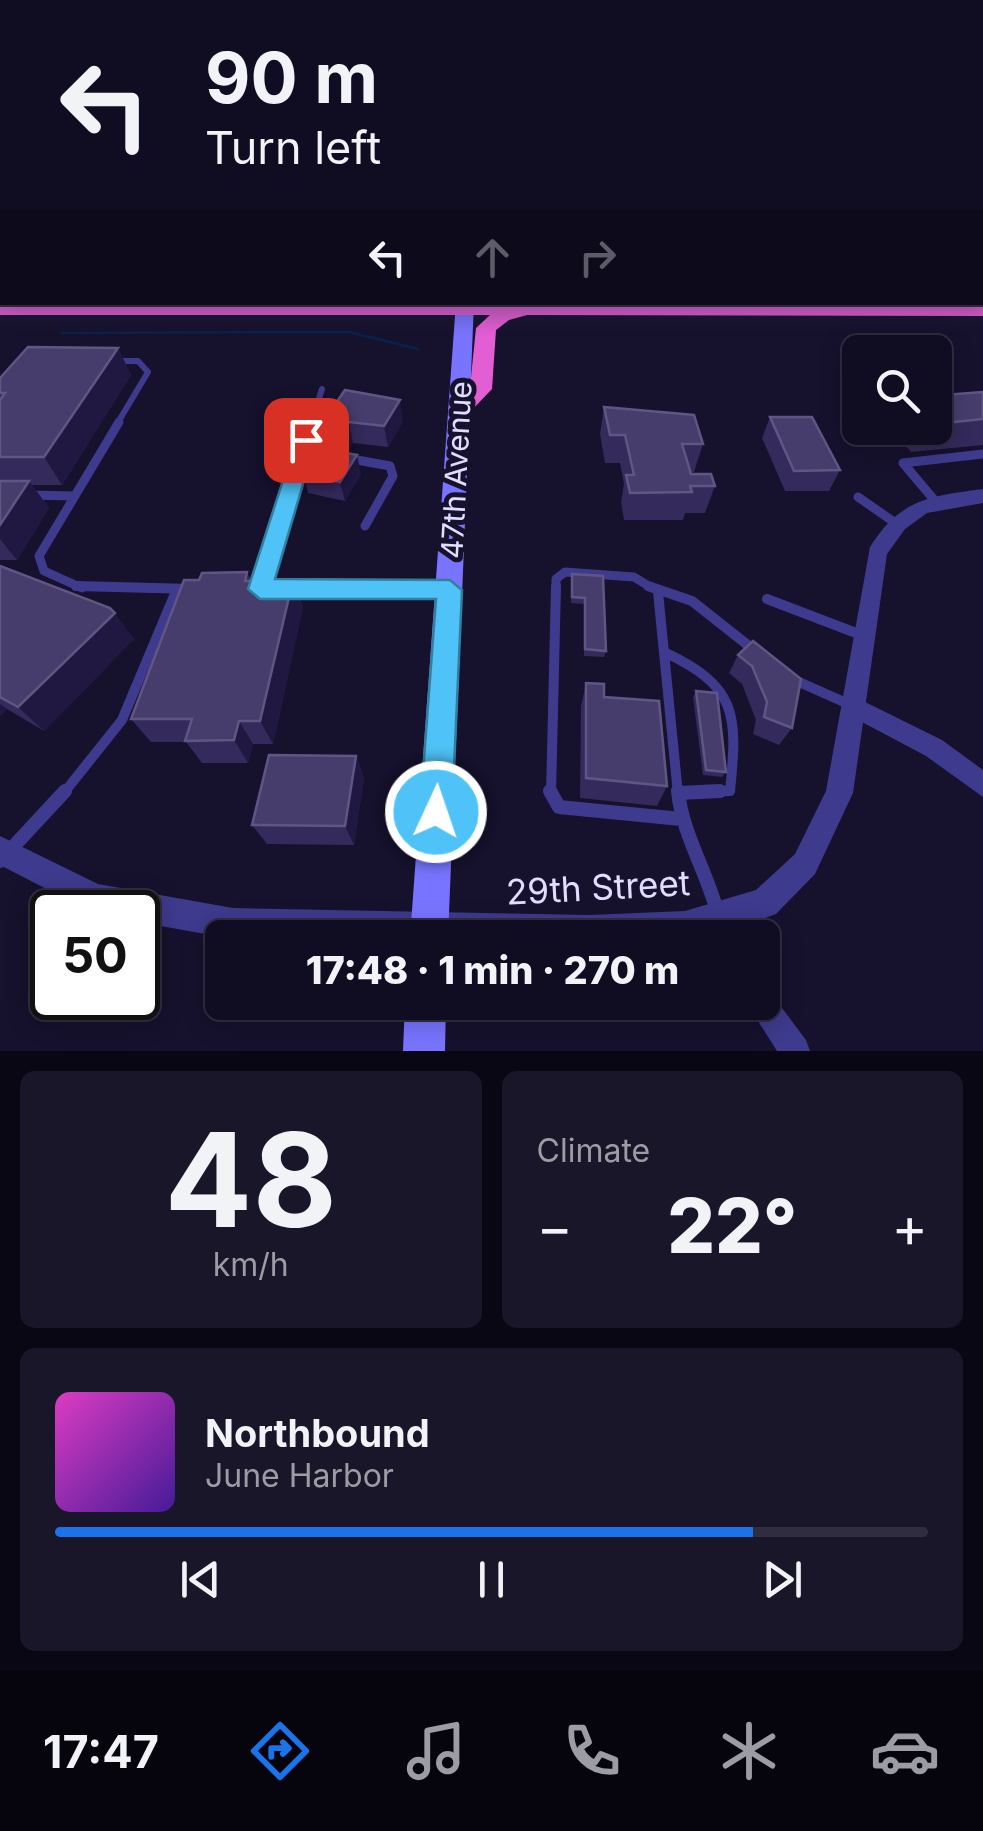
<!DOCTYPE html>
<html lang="en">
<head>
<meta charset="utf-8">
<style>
  :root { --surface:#100d22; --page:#19162a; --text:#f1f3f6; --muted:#9c9ca5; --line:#302d40; --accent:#1a73e8 }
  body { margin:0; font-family:Inter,sans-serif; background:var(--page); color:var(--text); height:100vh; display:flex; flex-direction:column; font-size:38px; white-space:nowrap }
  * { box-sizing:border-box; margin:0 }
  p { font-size:32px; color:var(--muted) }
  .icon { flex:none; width:55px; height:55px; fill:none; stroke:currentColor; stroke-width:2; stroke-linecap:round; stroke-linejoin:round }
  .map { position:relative; height:1051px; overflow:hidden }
  .drawer { display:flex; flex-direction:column; gap:20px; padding:20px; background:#090713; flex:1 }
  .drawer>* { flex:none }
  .top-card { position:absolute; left:0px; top:0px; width:985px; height:305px; box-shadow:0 5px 25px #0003,0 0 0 2px var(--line); background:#100d22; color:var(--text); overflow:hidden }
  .controls { position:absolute; left:842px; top:335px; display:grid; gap:20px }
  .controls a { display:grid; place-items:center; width:110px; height:110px; border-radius:15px; background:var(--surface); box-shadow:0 5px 25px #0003,0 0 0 2px var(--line); font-size:50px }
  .speed { position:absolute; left:30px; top:890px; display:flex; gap:20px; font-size:50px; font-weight:700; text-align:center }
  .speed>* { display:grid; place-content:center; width:130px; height:130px; border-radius:50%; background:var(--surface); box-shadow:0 5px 25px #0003,0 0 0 2px var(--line); line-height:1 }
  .speed .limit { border:5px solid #111; border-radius:15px; background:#fff; color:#111 }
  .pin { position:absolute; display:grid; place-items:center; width:85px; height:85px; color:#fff; margin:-42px; border-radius:20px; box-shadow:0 5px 15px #0006 }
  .me { position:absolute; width:110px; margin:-55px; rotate:3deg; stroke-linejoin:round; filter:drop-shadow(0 0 8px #0008) }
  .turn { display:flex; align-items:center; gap:35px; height:210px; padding:0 40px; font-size:45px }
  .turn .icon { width:130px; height:130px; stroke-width:2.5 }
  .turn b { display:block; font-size:70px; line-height:85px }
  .lanes { display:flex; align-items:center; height:95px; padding:0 40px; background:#0003; justify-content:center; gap:50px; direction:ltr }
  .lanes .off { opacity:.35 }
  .big { font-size:75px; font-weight:800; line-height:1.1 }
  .drawer .card { flex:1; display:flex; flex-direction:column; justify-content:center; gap:15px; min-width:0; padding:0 35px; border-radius:15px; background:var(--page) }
  .drawer .dial { align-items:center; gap:0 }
  .dial b { font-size:130px; line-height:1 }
  .song { display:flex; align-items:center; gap:30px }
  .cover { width:120px; height:120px; border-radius:15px; background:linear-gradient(135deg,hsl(310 70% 55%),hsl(260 70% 35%)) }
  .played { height:10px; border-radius:5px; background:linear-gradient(90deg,var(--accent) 80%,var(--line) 80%) }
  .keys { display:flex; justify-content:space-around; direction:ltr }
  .heat { display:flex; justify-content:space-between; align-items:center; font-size:55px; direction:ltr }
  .drawer .tiles { flex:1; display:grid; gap:20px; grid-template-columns:1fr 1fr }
  .card:last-child { grid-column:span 2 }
  .trip { position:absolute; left:205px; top:920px; width:575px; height:100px; border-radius:15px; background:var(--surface); box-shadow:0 5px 25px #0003,0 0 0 2px var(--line); font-weight:800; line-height:100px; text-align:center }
  .tabs { display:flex; height:160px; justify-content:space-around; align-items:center; background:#06050e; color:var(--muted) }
  .tabs .icon { width:70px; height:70px }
  .tabs .on { color:var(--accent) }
  .tabs b { font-size:45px; color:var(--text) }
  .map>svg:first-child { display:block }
</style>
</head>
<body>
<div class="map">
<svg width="983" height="1051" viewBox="0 0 983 1051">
  <rect width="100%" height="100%" fill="#16112d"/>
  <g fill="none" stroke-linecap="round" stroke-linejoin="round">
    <!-- stream -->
    <path stroke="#09224d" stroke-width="2.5" d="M62 333 349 332 418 349"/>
    <!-- service-far3 -->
    <path stroke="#3e3a8d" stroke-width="6" d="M115 361H138L148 372 117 424
      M311 424 322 389"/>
    <!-- service-far2 -->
    <path stroke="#3e3a8d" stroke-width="9" d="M346 458 390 466 393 476 365 526
      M903 463 983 454
      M903 463 936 502
      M28 495 75 496
      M858 497 894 522
      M82 588 44 571 39 556 119 422
      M260 588 312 422
      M556 588V579L565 572 634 577 652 588"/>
    <!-- service-far1 -->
    <path stroke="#3e3a8d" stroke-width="10" d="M76 586 192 589
      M648 586 692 601 754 650
      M287 589H447
      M658 592 678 794
      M767 599 864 636
      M664 652C737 686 738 714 730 791L679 793
      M790 678 853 706
      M63 794 122 720 177 589
      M551 794 556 586"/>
    <!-- service -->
    <path stroke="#3e3a8d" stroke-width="14" d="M550 791 559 807 681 819
      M678 791C682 833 706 870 717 911
      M679 793 720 791
      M0 861 65 791"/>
    <!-- minor -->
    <path fill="#3e3a8d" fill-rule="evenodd" d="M0 193H2V199H0Z
      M853 696 942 740 983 770V797L926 756 845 713 842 706 845 699Z
      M762 989 770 992 806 1040 810 1051H777L746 1002H762Z"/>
    <!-- tertiary -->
    <path fill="#3e3a8d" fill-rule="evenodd" d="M983 489V503L927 513 905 529 887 554 853 793 815 874 776 914 765 918 698 938H228L138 922V912H91L0 865V836L98 884 233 908 590 915 685 911 756 890 795 854 826 791 870 547C900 499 930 496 983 489Z"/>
    <!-- secondary -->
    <path fill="#7874ff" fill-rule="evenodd" d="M456 302H474L448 938H410Z
      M405 1002H446L445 1051H403Z"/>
    <!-- trunk -->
    <path fill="#e25ed3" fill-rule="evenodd" d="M0 303 983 304V316L527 315 509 320 496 330 492 389 468 414 460 416 448 409 470 387 476 328 490 315H0Z"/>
  </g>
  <!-- wall -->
  <path fill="#342a5b" d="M118 348 131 375 62 485H32L49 508 17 560H0V378Z
    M935 386 944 395 983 392V445L911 452 891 428H935Z
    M604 407 703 444 694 472H690L715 486 705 513H685L683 520H624L621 502 624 484 620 463H605L600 434Z
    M328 415 403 421 388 447 353 443 348 451 337 449Z
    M770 417 840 470 829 491H785L762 438Z
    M335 451 361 474 345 501 308 493 303 474Z
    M0 566 134 639 44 731 7 709 0 716Z
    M247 572 251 581 293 580 303 607 273 744H253L248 763H202L186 742H151L131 719Z
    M572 574 603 576 606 651 604 657 584 656V604L571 603Z
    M753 641 792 728 779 745 753 734 756 720 742 684 729 673 738 655Z
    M586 683 604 697 667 786 657 806 580 798 581 706Z
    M696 691 726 772 722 777 703 775 693 697Z
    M356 756 364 778 354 845 267 844 252 825Z"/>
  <!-- shaded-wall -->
  <path fill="#201841" d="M118 348 131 375 62 485 44 457Z
    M400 400 403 421 388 447 384 426Z
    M349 422 353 443 348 451 344 430Z
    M357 455 361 474 345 501 340 482Z
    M29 481 49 508 17 560 0 539V525Z
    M293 580 303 607 273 744 260 721Z
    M115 613 134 639 44 731 18 707Z
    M0 704 7 709 0 716Z
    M239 721 253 744 248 763 234 740Z
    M356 756 364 778 354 845 345 826Z"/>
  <!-- building -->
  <path fill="#473d6d" stroke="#5f5684" stroke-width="2.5" d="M28 347 118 348 44 457H0V400L5 393H0V378Z
    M935 386 944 395 983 392V419L935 424Z
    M345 390 400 400 384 426 349 422 344 430 332 428 338 420 328 415Z
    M604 407 694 415 703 444H682L691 474H711L715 486H690L692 492 630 493 626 475H634L625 435H610Z
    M770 417H812L840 470 794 471Z
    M320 447H335V451L357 455 340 482 303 474Z
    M0 481H29L0 525Z
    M0 566 110 608 115 613 18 707 0 697Z
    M247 572 245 581 293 580 260 721H239L234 740 185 741 192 719H131L184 580H199L202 573Z
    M572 574 603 576 606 651 585 649V598L572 597Z
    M753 641 801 679 792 728 764 717 767 702 752 666 738 655Z
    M586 683 604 684V697L659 701 667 786 586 778Z
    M696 691 717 693 726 772 706 770Z
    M269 755 356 756 345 826 252 825Z"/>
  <!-- sky -->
  <linearGradient id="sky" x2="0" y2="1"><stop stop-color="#0c0919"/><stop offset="0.56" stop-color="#363857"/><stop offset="1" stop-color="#363857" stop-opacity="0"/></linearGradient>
  <rect width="983" height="335" fill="url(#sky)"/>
  <!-- route -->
  <path fill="#4fc3f7" stroke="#337fa1" stroke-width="2.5" d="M306 433 316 440 275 579 450 580 462 590 452 812 447 824 436 828 425 824 420 812 436 599H260L248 589 296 440Z"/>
  <g text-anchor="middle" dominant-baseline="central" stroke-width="10" stroke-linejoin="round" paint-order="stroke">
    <!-- street labels -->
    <g font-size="30" fill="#e1ddff" stroke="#16112d">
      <text transform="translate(456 470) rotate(-87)">47th Avenue</text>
    </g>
    <!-- near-street labels -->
    <g font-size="35" fill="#e1ddff" stroke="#16112d">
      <text transform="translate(598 887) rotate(-3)">29th Street</text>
    </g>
  </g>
</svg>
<div class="controls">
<a><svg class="icon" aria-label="search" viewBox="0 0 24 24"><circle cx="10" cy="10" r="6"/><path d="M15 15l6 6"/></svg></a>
</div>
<div class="speed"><div class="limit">50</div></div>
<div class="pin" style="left:306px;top:440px;background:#d93025"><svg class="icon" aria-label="arrive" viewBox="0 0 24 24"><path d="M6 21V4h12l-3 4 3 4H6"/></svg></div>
<svg class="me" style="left:436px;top:812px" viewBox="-20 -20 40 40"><circle r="17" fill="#4fc3f7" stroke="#fff" stroke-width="3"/><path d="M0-11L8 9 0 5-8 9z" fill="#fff"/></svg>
<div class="trip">17:48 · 1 min · 270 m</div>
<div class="top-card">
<div class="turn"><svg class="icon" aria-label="left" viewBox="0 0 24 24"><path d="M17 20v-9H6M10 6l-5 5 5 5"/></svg><div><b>90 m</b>Turn left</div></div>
<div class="lanes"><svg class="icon" aria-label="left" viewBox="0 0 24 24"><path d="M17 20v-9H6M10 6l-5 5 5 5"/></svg><svg class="icon off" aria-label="ahead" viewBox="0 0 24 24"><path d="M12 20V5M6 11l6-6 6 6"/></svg><svg class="icon off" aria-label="right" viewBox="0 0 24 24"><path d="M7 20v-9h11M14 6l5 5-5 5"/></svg></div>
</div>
</div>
<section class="drawer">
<div class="tiles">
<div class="card dial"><b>48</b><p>km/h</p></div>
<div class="card"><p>Climate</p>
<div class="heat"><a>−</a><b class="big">22°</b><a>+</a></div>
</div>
<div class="card">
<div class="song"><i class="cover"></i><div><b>Northbound</b><p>June Harbor</p></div></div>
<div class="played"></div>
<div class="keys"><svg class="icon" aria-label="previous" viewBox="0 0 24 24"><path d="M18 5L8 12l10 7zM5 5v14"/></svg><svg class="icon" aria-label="pause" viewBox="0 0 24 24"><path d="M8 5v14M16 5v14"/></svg><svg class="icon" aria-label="next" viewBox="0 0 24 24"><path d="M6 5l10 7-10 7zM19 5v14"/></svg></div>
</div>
</div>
</section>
<nav class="tabs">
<b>17:47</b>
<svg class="icon on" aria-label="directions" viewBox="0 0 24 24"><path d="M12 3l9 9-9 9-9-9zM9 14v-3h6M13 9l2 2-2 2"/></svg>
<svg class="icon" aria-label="music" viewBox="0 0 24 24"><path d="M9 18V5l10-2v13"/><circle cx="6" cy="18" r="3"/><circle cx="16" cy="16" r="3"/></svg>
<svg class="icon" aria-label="phone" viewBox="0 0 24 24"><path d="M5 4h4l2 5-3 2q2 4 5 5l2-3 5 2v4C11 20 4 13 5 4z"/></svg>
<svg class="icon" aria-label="climate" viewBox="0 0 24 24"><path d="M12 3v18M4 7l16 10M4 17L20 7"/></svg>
<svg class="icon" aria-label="car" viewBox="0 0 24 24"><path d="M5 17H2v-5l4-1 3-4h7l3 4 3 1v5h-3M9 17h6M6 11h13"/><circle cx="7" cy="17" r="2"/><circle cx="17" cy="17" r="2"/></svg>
</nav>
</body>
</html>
